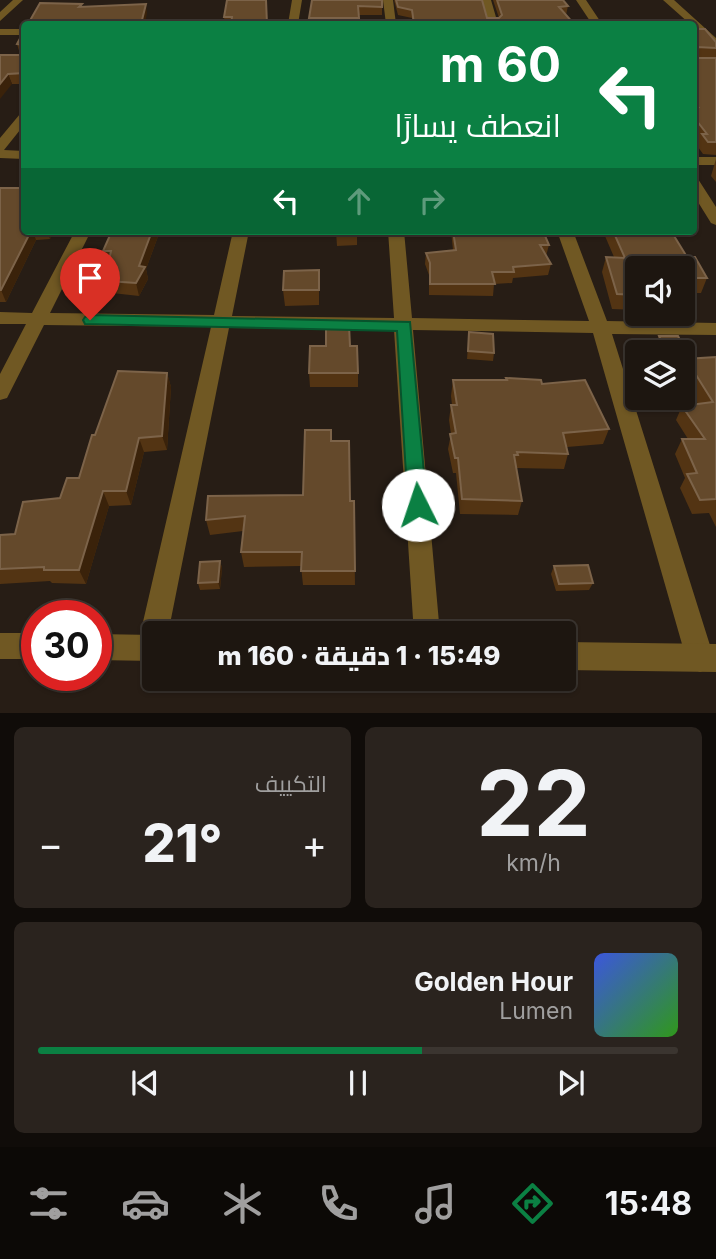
<!DOCTYPE html>
<html lang="ar">
<head>
<meta charset="utf-8">
<style>
  :root { --surface:#1d1610; --page:#2a231e; --text:#f1f3f6; --muted:#a09f9f; --line:#3b3530; --accent:#0b8043 }
  body { margin:0; font-family:Inter,Cairo,sans-serif; background:var(--page); color:var(--text); direction:rtl; height:100vh; display:flex; flex-direction:column; font-size:26px; white-space:nowrap }
  * { box-sizing:border-box; margin:0 }
  p { font-size:23px; color:var(--muted) }
  .icon { flex:none; width:38px; height:38px; fill:none; stroke:currentColor; stroke-width:2; stroke-linecap:round; stroke-linejoin:round }
  .map { position:relative; height:713px; overflow:hidden; direction:ltr }
  .side { display:flex; flex-direction:column; gap:14px; padding:14px; background:#100c09; flex:1 }
  .side>* { flex:none }
  .banner { position:absolute; left:21px; top:21px; width:676px; height:214px; border-radius:7px; box-shadow:0 2px 5px #0004,0 0 0 2px var(--line); direction:rtl; background:#0b8043; color:#fff; overflow:hidden }
  .fabs { position:absolute; left:625px; top:256px; display:grid; gap:14px }
  .fabs a { display:grid; place-items:center; width:70px; height:70px; border-radius:7px; background:var(--surface); box-shadow:0 2px 5px #0004,0 0 0 2px var(--line); font-size:35px }
  .speed { position:absolute; left:21px; top:600px; display:flex; gap:14px; font-size:35px; font-weight:700; text-align:center }
  .speed>* { display:grid; place-content:center; width:91px; height:91px; border-radius:50%; background:var(--surface); box-shadow:0 2px 5px #0004,0 0 0 2px var(--line); line-height:1 }
  .speed .limit { border:10px solid #d22; background:#fff; color:#111 }
  .pin { position:absolute; display:grid; place-items:center; width:60px; height:60px; color:#fff; margin:-72px -30px; border-radius:50% 50% 50% 0; rotate:-45deg; box-shadow:0 0 7px #0007 }
  .pin .icon { rotate:45deg }
  .me { position:absolute; width:77px; margin:-38px; rotate:356deg; stroke-linejoin:round; filter:drop-shadow(0 0 5px #0008) }
  .turn { display:flex; align-items:center; gap:24px; height:147px; padding:0 21px; font-size:32px }
  .turn .icon { width:91px; height:91px; stroke-width:2.5 }
  .turn b { display:block; font-size:49px; line-height:60px }
  .lanes { display:flex; align-items:center; height:66px; padding:0 21px; background:#0003; justify-content:center; gap:35px; direction:ltr }
  .lanes .off { opacity:.35 }
  .big { font-size:52px; font-weight:800; line-height:1.1 }
  .side .widget { flex:1; display:flex; flex-direction:column; justify-content:center; gap:10px; min-width:0; padding:0 24px; border-radius:10px; background:var(--page) }
  .side .dial { align-items:center; gap:0 }
  .dial b { font-size:91px; line-height:1 }
  .song { display:flex; align-items:center; gap:21px }
  .cover { width:84px; height:84px; border-radius:10px; background:linear-gradient(135deg,hsl(230 70% 55%),hsl(110 70% 35%)) }
  .played { height:7px; border-radius:4px; background:linear-gradient(90deg,var(--accent) 60%,var(--line) 60%) }
  .keys { display:flex; justify-content:space-around; direction:ltr }
  .heat { display:flex; justify-content:space-between; align-items:center; font-size:38px; direction:ltr }
  .side .tiles { flex:1; display:grid; gap:14px; grid-template-columns:1fr 1fr }
  .widget:last-child { grid-column:span 2 }
  .trip { position:absolute; left:142px; top:621px; width:434px; height:70px; border-radius:7px; background:var(--surface); box-shadow:0 2px 5px #0004,0 0 0 2px var(--line); font-weight:800; line-height:70px; text-align:center; direction:rtl }
  .tab-bar { display:flex; height:112px; justify-content:space-around; align-items:center; background:#0c0906; color:var(--muted) }
  .tab-bar .icon { width:49px; height:49px }
  .tab-bar .current { color:var(--accent) }
  .tab-bar b { font-size:32px; color:var(--text) }
  .map>svg:first-child { display:block }
</style>
</head>
<body>
<div class="map">
<svg width="716" height="713" viewBox="0 0 716 713">
  <rect width="100%" height="100%" fill="#271d15"/>
  <g fill="none" stroke-linecap="round" stroke-linejoin="round">
    <!-- minor -->
    <path fill="#705823" fill-rule="evenodd" d="M13 0H23L0 21V12Z
      M292 0H302L298 24H288Z
      M383 0H393L396 24H386Z
      M481 0H491L498 24H488Z
      M663 0H674L716 38V47Z
      M0 29H24V35H0Z
      M24 113V125L4 150 24 151V159L0 158V138L20 114Z
      M693 157H716V165H693Z
      M75 231H91L50 313 214 315 233 231H249L232 316 394 318 388 231H404L412 318 589 321 557 231H573L607 321 716 323V335L612 334 714 658 710 668 700 672 690 668 686 658 593 333 413 330 440 634H414L394 330 229 328 168 634H154V660L141 657 137 648 211 327 44 325 7 398 0 400V374L26 324H0V312L32 313Z"/>
    <!-- tertiary -->
    <path fill="#705823" fill-rule="evenodd" d="M576 0H586L602 24H592Z
      M693 178 698 179 716 207V225L711 223 693 194Z
      M0 633H37V659H0Z
      M96 634 154 635V661L96 660Z
      M564 642 716 644V672L564 670Z"/>
  </g>
  <!-- wall -->
  <path fill="#533413" d="M227 0 268 24H225L224 17Z
    M382 0V15H359V24H309V18Z
    M394 0H482L487 18H499L493 0H563L568 6 566 15 574 24H413L412 18 398 15Z
    M693 29 716 42V155L703 154 698 147 699 142 693 134Z
    M24 31V84H12L0 55 20 54 17 44Z
    M716 159V182L711 176Z
    M0 188 24 231H54L50 239 36 240 6 302H0Z
    M108 231H160L146 269 148 279 139 296 112 293 108 281 110 273 108 263H107L103 251 109 239 107 233Z
    M336 231H357V245L337 246Z
    M451 231H543L549 245 546 256 551 264 548 275 513 278 512 283 494 284 493 296 429 295V275L425 264 426 253 453 250Z
    M606 231H675L674 234H672L687 257 707 278 701 293H682V268H637V310L612 309 602 272 606 257H614L605 236Z
    M319 270V305L285 306 283 290Z
    M469 332 494 353 493 361 467 359Z
    M659 336H678L688 359 716 357V527L709 513 692 514 680 488 685 478 675 454 682 439H688L676 420 682 406 698 404 682 378V352H659L656 344Z
    M350 346 358 373V387H310L309 373Z
    M167 373 171 387 167 450 144 452 131 505 109 506 86 584 52 583 50 581 0 584V535L15 534 60 498 79 478 95 435Z
    M506 378 542 384 609 429 603 444 567 447 568 454 564 469 516 468 522 501 518 515 460 514 456 473H453L448 449 451 434 449 420 451 405H452L451 396 453 380H506Z
    M332 441 350 501H354L355 585H303L301 566 244 567 241 552 243 531 210 535 206 520 303 495Z
    M220 561 222 568 220 589 200 590 198 583Z
    M554 566 593 583 589 590 556 591 551 574Z"/>
  <!-- shaded-wall -->
  <path fill="#3a220a" d="M146 4 147 13 145 24H141Z
    M8 74 12 84 0 99V84Z
    M31 231H33L36 240 6 302 1 290Z
    M47 231H54L50 239Z
    M152 231H160L146 269 148 279 139 296 136 283 139 266Z
    M167 373 171 387 167 450 162 436Z
    M139 438 144 452 131 505 126 491Z
    M103 491 109 506 86 584 79 570Z
    M220 561 222 568 220 589 218 582Z"/>
  <!-- building -->
  <path fill="#64492b" stroke="#7c6349" stroke-width="2" d="M227 0H266L267 24H231L232 17H224Z
    M312 0H382V7L358 6 359 18H309Z
    M396 0H482L487 18H499L502 15 497 0H563L568 6 559 7 574 24H414L412 10 398 7Z
    M40 3 82 4 79 7 146 4 141 24H28Z
    M693 29H705L716 42V48L697 47 694 56 697 58H716V142H708L702 134H707L693 116V107H698L693 101Z
    M24 31V73L8 74 0 84V55H23V45L17 44Z
    M0 188H24V231H31L1 290H0Z
    M108 231H152L139 266 145 267 136 283 108 281 112 265H108L111 251H103L111 233H107Z
    M453 231H543L549 245H540L551 264 513 267 514 272H492L495 284H430V263L426 253 456 250Z
    M613 231H671L687 257H695L707 278H682V268H637V295L617 294 606 257 625 258Z
    M319 270V290H283L284 271Z
    M349 325 350 346H357L358 373H309L310 346H326V326Z
    M469 332 493 334 494 353 468 351Z
    M659 336H678L689 358H682V352H666Z
    M716 357V499L700 500 687 474 697 473 682 439H705L682 406 713 402 686 359Z
    M118 371 167 373 162 436 139 438 126 491H103L79 570H44V567L0 569V535L15 534 23 502 60 498 67 478H79L92 435H95Z
    M506 378 541 380 542 384 585 380 609 429 563 433 568 454 517 452 518 455H514L522 501 462 499 458 458H455L450 434 456 433 451 405H457L453 380H507Z
    M305 430H331V441H349L350 501H354L355 571H301L302 552H241L245 516 206 520 208 496 303 495Z
    M220 561 218 582 198 583 200 562Z
    M588 565 593 583 559 584 554 566Z"/>
  <!-- route -->
  <path fill="#0b8043" stroke="#07532c" stroke-width="2" d="M90 315 410 322 427 505 424 511 418 513 411 511 408 505 397 331 85 324 83 320 85 317Z"/>
</svg>
<div class="fabs">
<a><svg class="icon" aria-label="sound" viewBox="0 0 24 24"><path d="M4 9h4l5-4v14l-5-4H4zM17 9q2 3 0 6"/></svg></a>
<a><svg class="icon" aria-label="layers" viewBox="0 0 24 24"><path d="M12 4l9 5-9 5-9-5zM3 14l9 5 9-5"/></svg></a>
</div>
<div class="speed"><div class="limit">30</div></div>
<div class="pin" style="left:90px;top:320px;background:#d93025"><svg class="icon" aria-label="arrive" viewBox="0 0 24 24"><path d="M6 21V4h12l-3 4 3 4H6"/></svg></div>
<svg class="me" style="left:418px;top:505px" viewBox="-20 -20 40 40"><circle r="19" fill="#fff"/><path d="M0-13L10 11 0 6-10 11z" fill="#0b8043"/></svg>
<div class="trip">15:49 · 1 دقيقة · 160 m</div>
<div class="banner">
<div class="turn"><svg class="icon" aria-label="left" viewBox="0 0 24 24"><path d="M17 20v-9H6M10 6l-5 5 5 5"/></svg><div><b>60 m</b>انعطف يسارًا</div></div>
<div class="lanes"><svg class="icon" aria-label="left" viewBox="0 0 24 24"><path d="M17 20v-9H6M10 6l-5 5 5 5"/></svg><svg class="icon off" aria-label="ahead" viewBox="0 0 24 24"><path d="M12 20V5M6 11l6-6 6 6"/></svg><svg class="icon off" aria-label="right" viewBox="0 0 24 24"><path d="M7 20v-9h11M14 6l5 5-5 5"/></svg></div>
</div>
</div>
<section class="side">
<div class="tiles">
<div class="widget dial"><b>22</b><p>km/h</p></div>
<div class="widget"><p>التكييف</p>
<div class="heat"><a>−</a><b class="big">21°</b><a>+</a></div>
</div>
<div class="widget">
<div class="song"><i class="cover"></i><div><b>Golden Hour</b><p>Lumen</p></div></div>
<div class="played"></div>
<div class="keys"><svg class="icon" aria-label="previous" viewBox="0 0 24 24"><path d="M18 5L8 12l10 7zM5 5v14"/></svg><svg class="icon" aria-label="pause" viewBox="0 0 24 24"><path d="M8 5v14M16 5v14"/></svg><svg class="icon" aria-label="next" viewBox="0 0 24 24"><path d="M6 5l10 7-10 7zM19 5v14"/></svg></div>
</div>
</div>
</section>
<nav class="tab-bar">
<b>15:48</b>
<svg class="icon current" aria-label="directions" viewBox="0 0 24 24"><path d="M12 3l9 9-9 9-9-9zM9 14v-3h6M13 9l2 2-2 2"/></svg>
<svg class="icon" aria-label="music" viewBox="0 0 24 24"><path d="M9 18V5l10-2v13"/><circle cx="6" cy="18" r="3"/><circle cx="16" cy="16" r="3"/></svg>
<svg class="icon" aria-label="phone" viewBox="0 0 24 24"><path d="M5 4h4l2 5-3 2q2 4 5 5l2-3 5 2v4C11 20 4 13 5 4z"/></svg>
<svg class="icon" aria-label="climate" viewBox="0 0 24 24"><path d="M12 3v18M4 7l16 10M4 17L20 7"/></svg>
<svg class="icon" aria-label="car" viewBox="0 0 24 24"><path d="M5 17H2v-5l4-1 3-4h7l3 4 3 1v5h-3M9 17h6M6 11h13"/><circle cx="7" cy="17" r="2"/><circle cx="17" cy="17" r="2"/></svg>
<svg class="icon" aria-label="filters" viewBox="0 0 24 24"><path d="M4 7h16M4 17h16"/><circle cx="9" cy="7" r="2"/><circle cx="15" cy="17" r="2"/></svg>
</nav>
</body>
</html>
